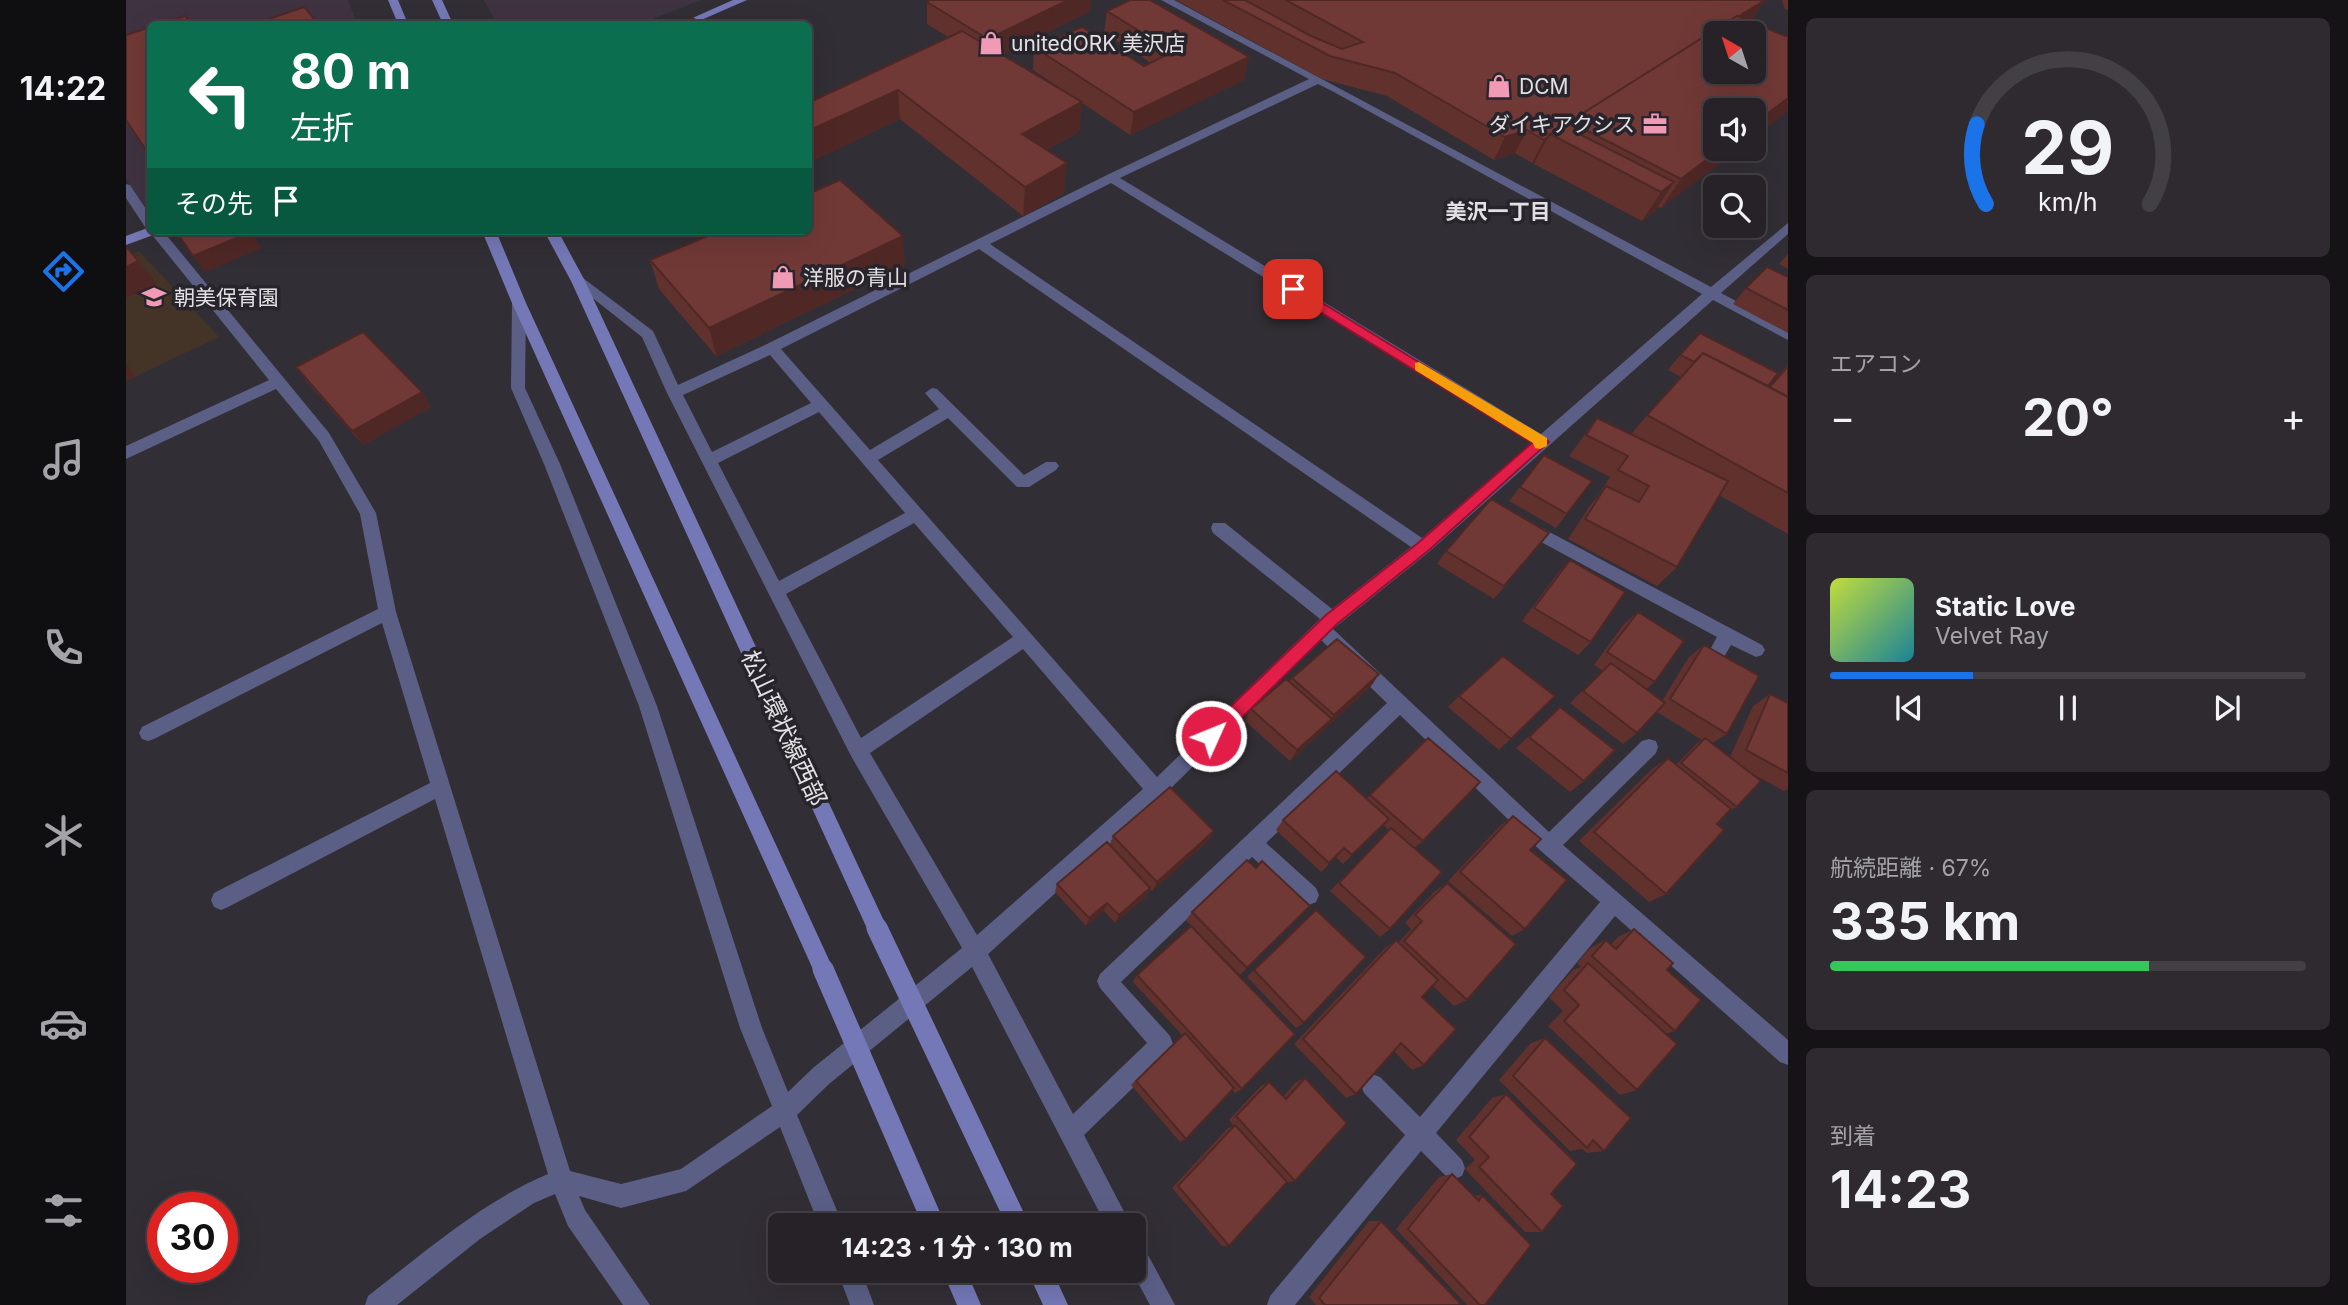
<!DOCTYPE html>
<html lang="ja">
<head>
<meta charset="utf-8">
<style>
  :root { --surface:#262228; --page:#2e2a30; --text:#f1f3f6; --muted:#a4a4a8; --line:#423f45; --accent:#1a73e8 }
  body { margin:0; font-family:Inter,"Noto Sans JP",sans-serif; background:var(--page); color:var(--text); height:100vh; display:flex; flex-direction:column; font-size:26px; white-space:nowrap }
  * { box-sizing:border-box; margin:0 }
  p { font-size:23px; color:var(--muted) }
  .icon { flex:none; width:38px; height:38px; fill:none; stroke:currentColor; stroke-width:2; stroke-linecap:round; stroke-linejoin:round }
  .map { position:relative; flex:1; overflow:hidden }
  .side { display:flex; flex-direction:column; gap:18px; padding:18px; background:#151316; width:560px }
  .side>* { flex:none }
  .top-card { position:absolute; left:21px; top:21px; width:665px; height:214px; border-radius:10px; box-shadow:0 7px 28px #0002,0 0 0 2px var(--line); background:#0b6e4f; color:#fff; overflow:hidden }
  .needle { width:46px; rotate:321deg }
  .buttons { position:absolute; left:1577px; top:21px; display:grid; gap:14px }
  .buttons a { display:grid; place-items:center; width:63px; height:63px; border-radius:10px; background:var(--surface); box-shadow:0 7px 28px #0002,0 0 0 2px var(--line); font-size:35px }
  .speed { position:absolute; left:21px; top:1192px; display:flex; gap:14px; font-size:35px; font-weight:700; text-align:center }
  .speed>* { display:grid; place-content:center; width:91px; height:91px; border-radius:50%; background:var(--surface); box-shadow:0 7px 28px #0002,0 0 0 2px var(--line); line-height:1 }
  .speed .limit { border:10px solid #d22; background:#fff; color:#111 }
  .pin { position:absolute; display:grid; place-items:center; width:60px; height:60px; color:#fff; margin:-30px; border-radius:14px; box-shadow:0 4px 10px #0006 }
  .me { position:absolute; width:77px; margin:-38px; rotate:46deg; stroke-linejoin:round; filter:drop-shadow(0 0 5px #0008) }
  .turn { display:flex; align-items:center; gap:24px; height:147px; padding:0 28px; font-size:32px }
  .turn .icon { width:91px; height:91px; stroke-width:2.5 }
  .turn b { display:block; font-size:49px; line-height:60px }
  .then { display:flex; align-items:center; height:66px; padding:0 28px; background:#0003; gap:14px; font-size:26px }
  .big { font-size:52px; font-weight:700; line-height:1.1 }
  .side .tile { flex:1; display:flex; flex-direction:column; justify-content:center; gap:10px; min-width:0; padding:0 24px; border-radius:10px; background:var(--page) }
  .side .dial { align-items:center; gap:0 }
  .dial svg { height:182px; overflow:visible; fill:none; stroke:var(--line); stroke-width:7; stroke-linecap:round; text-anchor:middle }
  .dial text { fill:var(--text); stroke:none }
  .song { display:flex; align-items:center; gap:21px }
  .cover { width:84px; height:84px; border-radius:10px; background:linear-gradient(135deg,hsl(70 70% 55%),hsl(190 70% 35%)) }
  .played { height:7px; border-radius:4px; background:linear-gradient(90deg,var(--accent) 30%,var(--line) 30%) }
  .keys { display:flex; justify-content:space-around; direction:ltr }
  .heat { display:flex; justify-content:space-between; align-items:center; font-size:38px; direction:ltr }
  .charge { height:10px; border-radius:5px; background:linear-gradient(90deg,#34c759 67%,var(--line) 0) }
  .trip { position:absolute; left:642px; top:1213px; width:378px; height:70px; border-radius:10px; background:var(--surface); box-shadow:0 7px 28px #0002,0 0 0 2px var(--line); font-weight:700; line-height:70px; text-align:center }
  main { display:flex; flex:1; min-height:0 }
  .menu { display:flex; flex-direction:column; width:126px; justify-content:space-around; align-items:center; background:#0f0e10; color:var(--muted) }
  .menu .icon { width:49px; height:49px }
  .menu .current { color:var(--accent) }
  .menu b { font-size:32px; color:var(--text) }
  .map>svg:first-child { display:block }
</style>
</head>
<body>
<main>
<nav class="menu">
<b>14:22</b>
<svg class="icon current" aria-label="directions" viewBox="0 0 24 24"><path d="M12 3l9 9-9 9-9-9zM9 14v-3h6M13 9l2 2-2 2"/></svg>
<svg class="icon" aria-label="music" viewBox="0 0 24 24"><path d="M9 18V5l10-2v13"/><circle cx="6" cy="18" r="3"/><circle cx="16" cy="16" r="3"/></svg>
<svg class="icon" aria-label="phone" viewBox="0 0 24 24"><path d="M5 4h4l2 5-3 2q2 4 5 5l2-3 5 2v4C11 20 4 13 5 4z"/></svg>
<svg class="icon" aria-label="climate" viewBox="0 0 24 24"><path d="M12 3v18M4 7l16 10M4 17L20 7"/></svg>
<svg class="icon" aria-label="car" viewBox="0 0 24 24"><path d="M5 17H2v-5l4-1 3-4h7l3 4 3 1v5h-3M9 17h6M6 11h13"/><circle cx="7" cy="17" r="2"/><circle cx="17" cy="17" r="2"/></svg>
<svg class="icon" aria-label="filters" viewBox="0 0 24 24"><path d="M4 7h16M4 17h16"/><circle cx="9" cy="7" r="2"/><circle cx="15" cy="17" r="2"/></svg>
</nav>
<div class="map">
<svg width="1662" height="1305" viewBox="0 0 1662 1305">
  <rect width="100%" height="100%" fill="#322e35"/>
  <!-- commercial -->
  <path fill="#3f3341" d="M0 0H222L231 24H24L23 213 0 179Z
    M358 0H575L513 24H371Z"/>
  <!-- education -->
  <path fill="#443428" d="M13 251 93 337 0 381V257Z"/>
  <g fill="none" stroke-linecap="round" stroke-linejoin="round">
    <!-- street -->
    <path fill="#5b5f86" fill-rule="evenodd" d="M1035 0H1048L1585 287 1662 223V234L1595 293 1662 329V340L1587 300 1303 552 1207 629 1423 832 1516 741 1523 739 1530 741 1532 747 1530 753 1437 845 1662 1040V1065L1654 1062 1489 916 1310 1133 1336 1160 1339 1168 1336 1176 1328 1179 1320 1176 1295 1151 1169 1305H1141L1144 1296 1279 1135 1238 1093 1235 1085 1238 1077 1246 1074 1254 1077 1294 1117 1474 902 1416 852 1274 715 1140 843 1190 888 1193 895 1190 902 1183 905 1176 902 1126 857 995 982 1044 1036 1047 1044 1044 1052 958 1135 1005 1225H980L846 967 703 1084 671 1115 717 1225H693L654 1127 560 1191 495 1208 453 1196 459 1210 524 1305H497L442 1226 429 1194 408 1203 354 1239 271 1305H239L242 1296C299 1252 355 1202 422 1174L309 799 102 907 95 910 88 907 85 900 88 893 304 783 256 623 28 739 22 741 16 739 13 733 16 727 252 609 234 514 193 441 150 389 0 459V446L143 380 23 231H37L203 433 250 513 270 612 444 1171 495 1184 555 1169 646 1106 614 1028 513 706 418 464 385 388 386 303 393 298 400 303 399 388 434 464 531 706 636 1028 662 1092 687 1068 836 948 725 756 541 393 516 337 445 281 447 278H457L527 331 552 385 641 344 981 175 1183 79ZM1192 84 1206 91 1576 294 1415 434 994 178ZM985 183 1406 443 1296 538 864 244ZM853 249 1285 547 1206 609 1099 523H1087L1085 528 1087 533 1194 619 1031 777 752 460 822 418 891 487H903L930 470 933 466 930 462H920L898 475 811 389 806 388 799 393 813 409 744 450 655 349ZM644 355 685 403 586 452 557 395ZM693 412 779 513 653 581 592 463ZM788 523 887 637 735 738 660 594ZM1195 640 1261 703 974 974 971 981 974 988 1021 1043 947 1114 862 954 1037 796ZM897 649 1017 789 851 935 744 753Z
      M0 184 4 185 24 215V228L19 227 0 198Z
      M1399 519 1636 645 1639 650 1636 655 1630 657 1605 645 1591 669 1585 672 1579 669 1576 664 1591 637 1393 530 1391 525Z
      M1008 1240 1016 1244 1049 1305H1024L1005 1270H1008Z
      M711 1270H735L748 1305H724Z"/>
    <!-- secondary -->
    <path fill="#7478b6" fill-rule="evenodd" d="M262 0H272L282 24H272Z
      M306 0H316L327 24H317Z
      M607 0H621L566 24H553Z
      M24 227V231H32L30 234 0 245V236Z
      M356 231H370L400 303 704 962 707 969 704 976 697 979 690 976 386 303Z
      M418 231H432L459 281 758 921 761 928 758 935 751 938 744 935 445 281Z
      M816 1270H840L855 1305H831Z
      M901 1270H926L942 1305H917Z"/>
    <!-- secondary-bridge -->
    <path stroke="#7478b6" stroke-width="21" d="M751 928 892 1225
      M697 969 808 1225"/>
  </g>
  <!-- wall -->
  <path fill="#61312e" d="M804 0H965L964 11 876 55 952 100 907 70 908 47 1018 66 1025 63 978 33 981 11 1118 80 1004 135 956 103 953 132 920 150 938 193 897 216 774 119 682 163V103L822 37 801 24V2Z
    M1050 0H1638L1625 22 1662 111 1628 137V110L1589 149H1613L1535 208 1532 207 1529 211 1516 221 1408 164 1410 160 1406 163 1389 153 1368 160 1261 96 1196 79Z
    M1656 0H1662V10L1659 9Z
    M1662 254V269L1653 264Z
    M524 260 779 265 590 356 533 289Z
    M1662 277V333L1607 304 1620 288Z
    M1554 355 1643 387 1662 364V534L1593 495 1551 567 1531 586 1442 539 1463 507 1476 491H1475L1484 477 1443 456 1471 418 1505 434 1555 377 1542 370Z
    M170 367 296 392 305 407 237 445 181 382Z
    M1394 487 1441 514 1430 528 1383 501Z
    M1423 533 1368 599 1311 564 1320 551Z
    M1444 560 1465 642 1452 655 1396 621 1432 573Z
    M1512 612 1529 682 1520 689 1536 701 1563 657 1578 645 1601 734 1586 743 1604 757 1627 706 1644 694 1662 703V789L1658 791 1625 773 1611 807 1603 811 1591 824 1540 894 1523 902 1453 841 1526 769 1542 758 1550 765 1571 743 1576 740 1531 712 1511 733 1497 744 1444 703 1477 671 1468 665 1498 624Z
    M1253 674 1245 686 1164 761 1119 721 1125 709 1163 682 1166 678Z
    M1333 696H1429L1373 750 1322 707Z
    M1434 707 1458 781 1444 792 1390 748Z
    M1302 738 1297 841 1288 848 1264 929 1254 937 1204 891 1263 830 1257 825 1217 864 1210 857 1195 872 1150 830 1157 820 1241 798Z
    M1387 816 1404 850 1399 929 1386 936 1322 881 1374 826Z
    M1088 831 1083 840 1026 891 1024 889 1020 897 989 923 978 911 960 926 929 892 931 884 984 844 987 836Z
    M1130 868 1184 906 1114 975 1060 920 1066 912Z
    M1321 883 1341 1000 1328 1006 1307 986 1296 997 1298 1065 1286 1070 1268 1051 1230 1094 1220 1098 1168 1044 1259 948 1270 940 1272 943 1285 929 1279 923 1309 891Z
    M1190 910 1178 1023 1170 1028 1121 977Z
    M1508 929 1541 970 1549 1031 1540 1034 1511 1090 1494 1095 1422 1026 1437 1011 1423 997 1447 970 1455 967 1451 963 1464 948 1480 940 1485 945 1492 937Z
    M1011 975 1116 1089 1109 1093 1106 1090 1060 1139 1054 1142 1005 1085 1056 1035 1007 982Z
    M1419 1038 1478 1151 1461 1153 1456 1149 1444 1151 1373 1080 1405 1043Z
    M1179 1078 1169 1181 1160 1183 1103 1246H1096L1046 1188 1102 1128 1108 1126 1103 1120 1135 1086 1143 1082 1157 1097 1170 1082Z
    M1380 1094 1425 1194 1416 1232H1399L1339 1169 1349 1160 1330 1140 1366 1098Z
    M1326 1174 1347 1196 1356 1195 1359 1305H1341L1270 1229 1313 1177Z
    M1243 1221H1255L1333 1305H1190L1183 1297Z"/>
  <!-- shaded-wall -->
  <path fill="#4f2826" d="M942 0H965L964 11 861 62 862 39Z
    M1639 0 1624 23 1456 128 1446 146 1425 135Z
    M1123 57 1118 80 1004 135 1008 112Z
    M772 90 774 119 682 163V131Z
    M1662 98V111L1628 137V124Z
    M956 102 953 132 895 163 896 134Z
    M1401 130 1389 153 1368 160 1379 137Z
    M1422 137 1410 160 1406 163 1418 140Z
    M1595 149H1613L1535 208 1555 179Z
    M941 163 938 193 897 216 899 187Z
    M1548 182 1529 211 1516 221 1535 192Z
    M125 232 136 248 79 272 67 256Z
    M777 236 779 265 590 356 583 328Z
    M8 255 31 284 0 298V267Z
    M0 362 9 377 0 381Z
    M296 392 305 407 237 445 226 431Z
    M1253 674 1245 686 1164 761 1171 750Z
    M1088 831 1083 840 1026 891 1031 882Z
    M1024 888 1020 897 989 923 993 915Z
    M981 903 978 911 960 926 963 918Z"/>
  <!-- building -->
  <path fill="#713936" stroke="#4f2826" stroke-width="2" fill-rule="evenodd" d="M804 0H942L862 39 801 2Z
    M1004 0H1024L1123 57 1008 112 908 47 956 27 1018 66 1047 52 981 11Z
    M1097 0H1119L1185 36 1216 49 1237 42 1160 0H1639L1613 16H1611L1424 134 1422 137 1418 140 1401 130 1379 137 1269 73 1204 56Z
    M178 7 193 24H140L137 21Z
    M59 16 65 24H33Z
    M1611 16 1662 37V98L1628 124V110H1589V149H1595L1555 179 1456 128 1449 132 1548 182 1535 192 1424 134ZM1589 33H1628V72H1589Z
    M566 18 577 24H552Z
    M24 27V156L0 120V35Z
    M836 31 956 102 896 134 941 163 899 187 772 90 682 131V103Z
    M714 180 777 236 583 328 524 260 594 231H682V194Z
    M50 231H124L125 232 67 256Z
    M0 246 12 261 0 267Z
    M1641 267 1662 277V310L1620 288Z
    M237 332 296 392 226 431 170 367Z
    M1574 333 1652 373 1642 386 1577 353 1568 362 1554 355Z
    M1577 353 1662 397V493L1521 415Z
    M1662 366V397L1644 387Z
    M1471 418 1602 481 1551 567 1459 519 1480 486 1513 502 1523 486 1492 470 1502 456 1460 435Z
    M1418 455 1466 481 1441 514 1394 487Z
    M1365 499 1423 533 1378 586 1320 551Z
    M1444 560 1499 592 1465 642 1408 608Z
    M1512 612 1558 641 1529 682 1481 652Z
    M1211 639 1253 674 1208 715 1166 678Z
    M1578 645 1633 676 1601 734 1544 699Z
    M1377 656 1429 696 1385 739 1333 696Z
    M1485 663 1539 703 1511 733 1457 691Z
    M1160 679 1206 719 1171 750 1125 709Z
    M1644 694 1662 703V773L1620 750Z
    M1434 707 1489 750 1458 781 1403 737Z
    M1302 738 1354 782 1297 841 1244 795Z
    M1579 738 1635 781 1611 807 1555 763Z
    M1542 758 1605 809 1591 824 1598 830 1540 894 1468 832Z
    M1210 771 1263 819 1226 855 1218 848 1203 863 1157 820Z
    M1044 787 1088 831 1031 882 987 836Z
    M1387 816 1415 839 1404 850 1441 880 1399 929 1334 872Z
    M1265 828 1316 872 1264 929 1213 883Z
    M981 842 1024 888 993 915 981 903 963 918 931 884Z
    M1121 860 1130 868 1136 861 1184 906 1121 968 1066 912Z
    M1321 883 1390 944 1341 1000 1278 941 1296 921 1289 915Z
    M1190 910 1240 957 1178 1023 1128 970Z
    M1065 926 1169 1034 1116 1089 1011 975Z
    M1508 929 1547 963 1541 970 1575 1000 1549 1031 1466 956 1480 940 1490 949Z
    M1270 940 1312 980 1296 997 1330 1029 1298 1065 1275 1043 1230 1094 1177 1039Z
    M1462 963 1551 1044 1511 1090 1438 1021 1453 1005 1438 990Z
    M1059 1033 1108 1088 1060 1139 1010 1081Z
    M1419 1038 1505 1118 1478 1151 1467 1140 1461 1148 1387 1076Z
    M1179 1078 1221 1123 1169 1181 1110 1116 1143 1082 1160 1099Z
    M1380 1094 1451 1164 1425 1194 1437 1206 1416 1232 1353 1167 1363 1157 1343 1137Z
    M1109 1125 1161 1182 1103 1246 1052 1186Z
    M1326 1174 1353 1201 1356 1195 1405 1245 1359 1305H1354L1282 1229Z
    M1255 1221 1334 1303 1333 1305H1199L1193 1298Z"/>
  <!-- route -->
  <path fill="#e11d48" stroke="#92132f" stroke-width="2" d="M1167 285 1423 442 1302 551 1211 624 1091 742 1085 744 1079 742 1076 736 1079 731 1200 615 1292 543 1406 443 1162 292V286Z"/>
  <!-- slow -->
  <path fill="#f59e0b" d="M1293 362 1421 438V446L1414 449 1409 448 1407 443 1289 370V363Z"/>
  <!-- icons -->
  <defs>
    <g id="shop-bare" transform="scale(1.89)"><path d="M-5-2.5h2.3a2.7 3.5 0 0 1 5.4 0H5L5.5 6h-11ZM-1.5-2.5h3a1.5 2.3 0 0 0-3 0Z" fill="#f09ab6" stroke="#28242b" stroke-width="2.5" paint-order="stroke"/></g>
    <g id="office-bare" transform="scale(1.89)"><path d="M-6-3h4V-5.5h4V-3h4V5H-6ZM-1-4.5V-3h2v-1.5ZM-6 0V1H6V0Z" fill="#f09ab6" stroke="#28242b" stroke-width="2.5" paint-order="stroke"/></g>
    <g id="school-bare" transform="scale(1.89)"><path d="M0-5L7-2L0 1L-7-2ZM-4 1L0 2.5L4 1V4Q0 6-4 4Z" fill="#f09ab6" stroke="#28242b" stroke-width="2.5" paint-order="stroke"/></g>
  </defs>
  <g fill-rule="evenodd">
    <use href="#shop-bare" x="865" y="43"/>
    <use href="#shop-bare" x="1373" y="86"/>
    <use href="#office-bare" x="1529" y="124"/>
    <use href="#shop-bare" x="657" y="277"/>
    <use href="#school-bare" x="28" y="297"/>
  </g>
  <g text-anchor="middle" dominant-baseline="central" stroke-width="7" stroke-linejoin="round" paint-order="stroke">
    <!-- far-poi labels -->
    <g font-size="21" fill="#e2e0e4" stroke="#28242b" text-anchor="start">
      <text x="885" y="43">unitedORK 美沢店</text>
      <text x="1393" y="86">DCM</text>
      <text x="1509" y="124" text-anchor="end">ダイキアクシス</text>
      <text x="677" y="277">洋服の青山</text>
      <text x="48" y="297">朝美保育園</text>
    </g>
    <!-- far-neighbourhood labels -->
    <g font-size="21" font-weight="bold" fill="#e2e0e4" stroke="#28242b">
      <text x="1372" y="211">美沢一丁目</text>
    </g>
    <!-- street labels -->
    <g font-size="24" fill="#e2e0e4" stroke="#28242b">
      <text transform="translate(658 728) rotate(65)">松山環状線西部</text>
    </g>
  </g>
</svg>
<div class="buttons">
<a><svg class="needle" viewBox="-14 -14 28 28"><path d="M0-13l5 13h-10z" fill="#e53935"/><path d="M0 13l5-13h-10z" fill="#a4a4a8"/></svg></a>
<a><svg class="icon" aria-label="sound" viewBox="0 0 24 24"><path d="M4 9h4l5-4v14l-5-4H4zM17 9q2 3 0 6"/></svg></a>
<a><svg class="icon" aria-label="search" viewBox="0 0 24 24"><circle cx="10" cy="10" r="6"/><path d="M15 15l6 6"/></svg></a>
</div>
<div class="speed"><div class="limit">30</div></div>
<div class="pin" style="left:1167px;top:289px;background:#d93025"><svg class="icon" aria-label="arrive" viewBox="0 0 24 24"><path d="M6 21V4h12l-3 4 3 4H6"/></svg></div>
<svg class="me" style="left:1085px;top:736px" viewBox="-20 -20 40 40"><circle r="17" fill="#e11d48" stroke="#fff" stroke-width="3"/><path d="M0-11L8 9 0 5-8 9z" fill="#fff"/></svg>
<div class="trip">14:23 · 1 分 · 130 m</div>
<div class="top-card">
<div class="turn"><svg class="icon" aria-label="left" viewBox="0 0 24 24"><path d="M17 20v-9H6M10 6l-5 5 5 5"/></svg><div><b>80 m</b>左折</div></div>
<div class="then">その先<svg class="icon" aria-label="arrive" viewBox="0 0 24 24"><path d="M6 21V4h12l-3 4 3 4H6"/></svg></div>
</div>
</div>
<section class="side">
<div class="tile dial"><svg viewBox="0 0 100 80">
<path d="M14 69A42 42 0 1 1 86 69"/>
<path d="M14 69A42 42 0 0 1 10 34" stroke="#1a73e8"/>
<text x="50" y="56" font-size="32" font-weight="700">29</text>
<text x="50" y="72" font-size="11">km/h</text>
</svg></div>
<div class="tile"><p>エアコン</p>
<div class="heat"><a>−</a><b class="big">20°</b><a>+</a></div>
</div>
<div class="tile">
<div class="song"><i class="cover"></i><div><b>Static Love</b><p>Velvet Ray</p></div></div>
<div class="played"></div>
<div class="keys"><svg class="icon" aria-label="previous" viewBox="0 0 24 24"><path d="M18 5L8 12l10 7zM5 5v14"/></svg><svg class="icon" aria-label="pause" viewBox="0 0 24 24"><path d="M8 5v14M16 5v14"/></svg><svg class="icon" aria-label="next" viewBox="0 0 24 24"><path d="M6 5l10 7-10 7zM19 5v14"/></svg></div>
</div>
<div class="tile"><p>航続距離 · 67%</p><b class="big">335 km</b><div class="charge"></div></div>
<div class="tile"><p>到着</p><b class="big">14:23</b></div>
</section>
</main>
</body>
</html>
